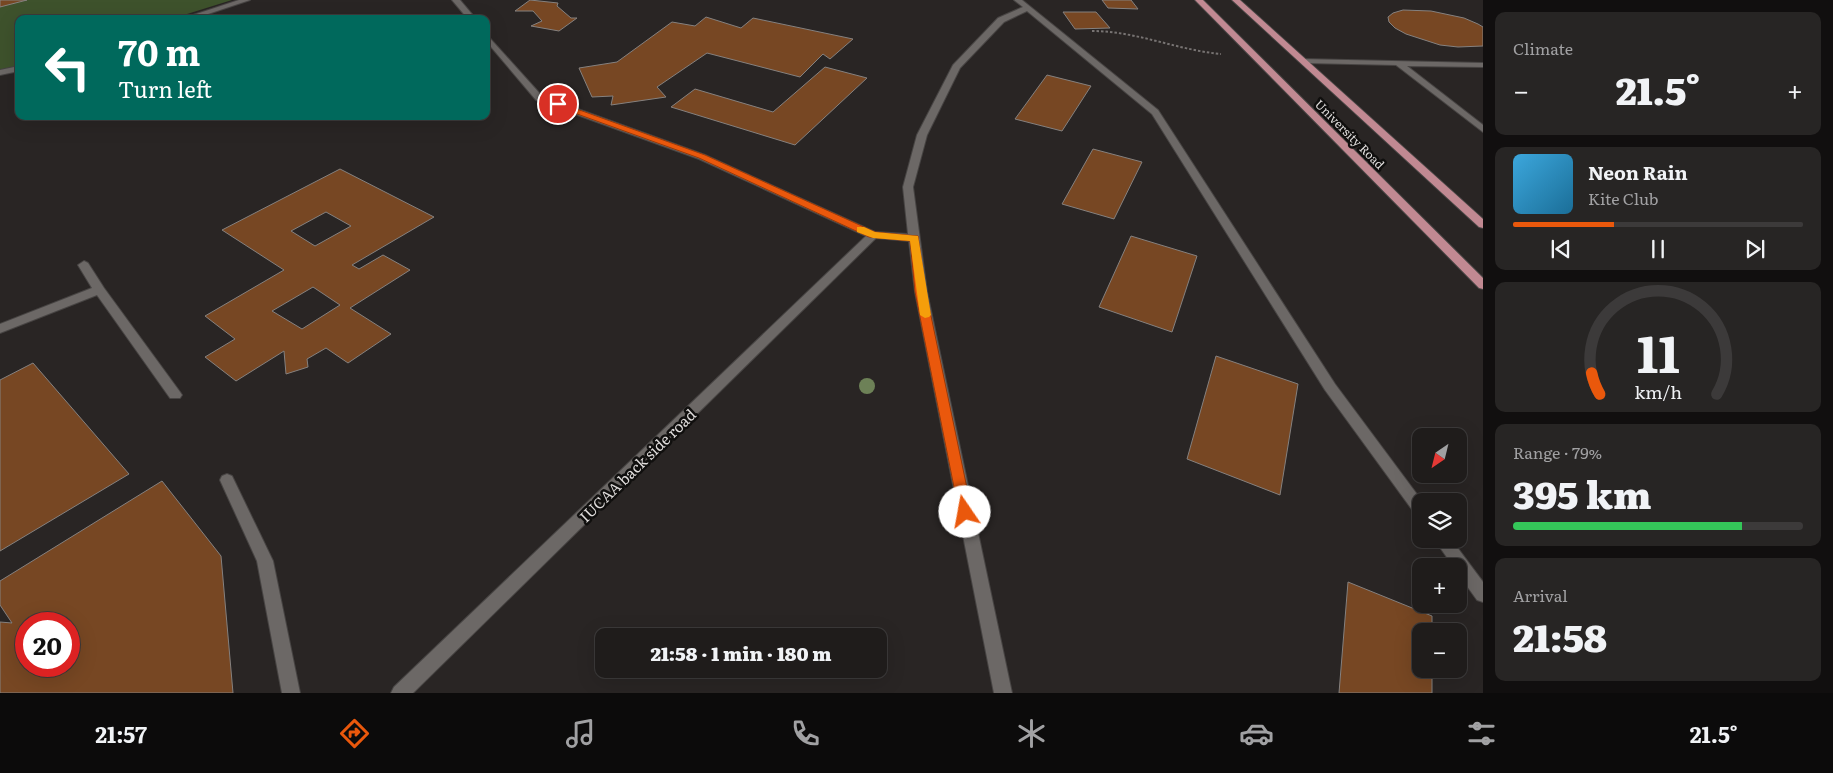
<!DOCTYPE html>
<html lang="en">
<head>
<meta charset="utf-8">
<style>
  :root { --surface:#1f1c1b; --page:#272524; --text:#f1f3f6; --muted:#a1a1a3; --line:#3c3a3a; --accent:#ea580c }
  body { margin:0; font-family:Literata,serif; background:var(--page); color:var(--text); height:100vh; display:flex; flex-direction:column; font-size:19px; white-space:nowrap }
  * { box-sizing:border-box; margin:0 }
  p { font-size:16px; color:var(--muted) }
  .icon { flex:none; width:28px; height:28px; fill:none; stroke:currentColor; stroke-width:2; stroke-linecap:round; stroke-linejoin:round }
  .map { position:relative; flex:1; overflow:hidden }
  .side { display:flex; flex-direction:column; gap:12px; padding:12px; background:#110f0f; width:350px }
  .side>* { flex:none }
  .guide { position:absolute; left:15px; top:15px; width:475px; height:105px; border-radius:10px; box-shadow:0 5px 20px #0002,0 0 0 1px var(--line); background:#00695c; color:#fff; overflow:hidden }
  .needle { width:32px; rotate:215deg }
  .buttons { position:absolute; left:1412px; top:428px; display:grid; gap:10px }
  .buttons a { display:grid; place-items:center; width:55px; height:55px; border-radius:10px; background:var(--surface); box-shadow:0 5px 20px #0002,0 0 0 1px var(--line); font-size:25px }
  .speed { position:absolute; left:15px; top:612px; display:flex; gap:10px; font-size:25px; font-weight:700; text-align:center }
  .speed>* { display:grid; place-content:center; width:65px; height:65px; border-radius:50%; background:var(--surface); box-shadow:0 5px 20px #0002,0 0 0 1px var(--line); line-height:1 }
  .speed .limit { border:8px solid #d22; background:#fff; color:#111 }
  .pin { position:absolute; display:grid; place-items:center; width:42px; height:42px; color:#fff; margin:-21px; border:2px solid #fff; border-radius:50%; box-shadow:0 1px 5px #0007 }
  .me { position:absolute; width:55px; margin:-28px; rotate:348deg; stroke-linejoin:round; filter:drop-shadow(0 0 4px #0008) }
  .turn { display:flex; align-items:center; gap:18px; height:105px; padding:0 20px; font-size:22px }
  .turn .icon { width:65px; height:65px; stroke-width:2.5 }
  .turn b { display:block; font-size:35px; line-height:42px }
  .big { font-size:38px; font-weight:800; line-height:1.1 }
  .side .card { flex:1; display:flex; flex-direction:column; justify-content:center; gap:8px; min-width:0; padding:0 18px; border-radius:10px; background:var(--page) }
  .side .dial { align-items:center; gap:0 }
  .dial svg { height:130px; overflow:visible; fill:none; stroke:var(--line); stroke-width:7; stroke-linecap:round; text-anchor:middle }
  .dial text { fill:var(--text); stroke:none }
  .song { display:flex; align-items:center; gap:15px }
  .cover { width:60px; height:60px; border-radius:8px; background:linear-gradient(135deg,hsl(200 70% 55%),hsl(200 70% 35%)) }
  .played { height:5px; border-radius:2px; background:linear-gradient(90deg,var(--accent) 35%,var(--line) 35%) }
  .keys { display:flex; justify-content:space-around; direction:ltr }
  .heat { display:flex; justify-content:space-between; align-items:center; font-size:28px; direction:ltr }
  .charge { height:8px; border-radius:4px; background:linear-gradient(90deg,#34c759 79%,var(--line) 0) }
  .trip { position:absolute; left:595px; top:628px; width:292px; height:50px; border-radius:10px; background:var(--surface); box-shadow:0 5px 20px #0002,0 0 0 1px var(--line); font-weight:800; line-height:50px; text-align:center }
  .menu { display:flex; height:80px; justify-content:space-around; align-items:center; background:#0c0b0b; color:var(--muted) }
  .menu .icon { width:35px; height:35px }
  .menu .selected { color:var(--accent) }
  .menu b { font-size:22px; color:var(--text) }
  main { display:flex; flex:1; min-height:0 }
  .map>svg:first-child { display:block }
</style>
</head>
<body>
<main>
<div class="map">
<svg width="1483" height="693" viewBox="0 0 1483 693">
  <rect width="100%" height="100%" fill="#292524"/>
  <!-- green -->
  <path fill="#3e522c" d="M0 0H232L171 19H19V65L0 71Z"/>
  <!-- building -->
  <path fill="#774723" stroke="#85817f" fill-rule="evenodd" d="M0 0H27L0 7Z
    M530 0 558 3 557 6 571 18H577L559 31 531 26 542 21 533 11H515Z
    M1102 0H1131L1138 9 1108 8Z
    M1403 10 1431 11 1464 18 1478 24 1483 27V46L1458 47 1440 45 1406 34 1395 28 1389 22 1388 17 1393 13Z
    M1063 12H1096L1110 28 1075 29Z
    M706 17 741 28 753 18 853 39 830 59 823 54 800 77 707 53 657 87 666 97 611 105 613 96 592 97 579 68 617 62 672 22 695 26Z
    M825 67 867 78 795 145 671 107 695 89 773 112Z
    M1047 75 1091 86 1062 131 1015 119Z
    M1093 149 1142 162 1114 219 1062 204Z
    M340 169 434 217 352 265 359 269 383 255 410 270 350 308 391 334 348 363 326 348 307 359 308 367 286 374 284 351 236 381 205 357 235 339 205 316 284 270 222 230ZM326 212 351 226 315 246 291 231ZM313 287 340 305 302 329 272 311Z
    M1131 236 1197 256 1172 332 1099 307Z
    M1216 356 1298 384 1280 495 1187 459Z
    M33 363 129 474 0 551V380Z
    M162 481 221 556 233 693H0V622L12 623 0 605V581ZM26 624H69V666H26Z
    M1348 582 1432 616V631H1421V669H1432V693H1339Z"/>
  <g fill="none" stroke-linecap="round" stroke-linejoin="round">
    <!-- service casing -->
    <g stroke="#474443" stroke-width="2">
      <path id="service" d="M239 0H250L193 19H181Z
        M452 0H460L476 19H468Z
        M1014 0H1022L1158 110 1335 384 1422 501 1421 517 1416 515 1325 390 1152 114 1027 11 1004 22 960 68 927 135 913 187 927 292 1012 693H994L915 292 909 241 876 238 413 693H391L394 687 866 236 699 159 536 100 486 41V34L542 96 705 155 875 232 908 234 903 187 917 135 953 65 998 18 1023 7Z
        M1302 59 1483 63V67L1407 66 1483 125V132L1396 65 1305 63 1301 61Z
        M19 66V71L0 75V70Z
        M84 261 88 263 104 288 180 392 182 395 180 398H170L97 295 0 333V324L92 288 78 265Z
        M227 474 232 476 273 561 300 693H282L257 561 220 480 222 476Z
        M1434 539H1451L1483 582V602L1477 600 1459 575V566H1453Z"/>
    </g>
    <!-- primary casing -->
    <g stroke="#474443" stroke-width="2">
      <path id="primary" d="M1195 0H1203L1483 278V289L1479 288Z
        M1232 0H1240L1483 219V228L1479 227Z"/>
    </g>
    <!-- path -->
    <path stroke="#777372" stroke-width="2" stroke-dasharray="2.5 2" stroke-linecap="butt" d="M1092 31C1136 31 1177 50 1221 54"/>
    <!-- service -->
    <use href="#service" fill="#6c6866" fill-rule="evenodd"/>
    <!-- primary -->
    <use href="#primary" fill="#c18992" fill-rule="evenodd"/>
  </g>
  <!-- trees -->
  <circle fill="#6d8157" cx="867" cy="386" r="8"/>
  <!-- route -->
  <path fill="#ea580c" stroke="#983908" d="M555 103H560L705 155 875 232 918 236 926 292 972 512 970 517 965 518 961 517 959 512 915 292 910 241 869 237 699 158 555 106Z"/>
  <!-- slow -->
  <path fill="#f59e0b" d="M857 227H864L875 232 918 236 931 315 929 317 925 318 920 315 910 241 873 238 857 232Z"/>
  <g text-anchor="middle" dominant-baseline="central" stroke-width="5" stroke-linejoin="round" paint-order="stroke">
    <!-- far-street labels -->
    <g font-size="12" fill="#dfdcdb" stroke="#100f0e">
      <text transform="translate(1350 134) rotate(45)">University Road</text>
    </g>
    <!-- street labels -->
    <g font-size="15" fill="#dfdcdb" stroke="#100f0e">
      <text transform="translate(637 465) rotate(-44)">IUCAA back side road</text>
    </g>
  </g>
</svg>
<div class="buttons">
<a><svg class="needle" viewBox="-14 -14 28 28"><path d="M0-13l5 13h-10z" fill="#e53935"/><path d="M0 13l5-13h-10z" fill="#a1a1a3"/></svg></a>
<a><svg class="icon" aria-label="layers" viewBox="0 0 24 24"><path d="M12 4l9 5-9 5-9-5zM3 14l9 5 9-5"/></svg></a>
<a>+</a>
<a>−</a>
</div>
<div class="speed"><div class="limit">20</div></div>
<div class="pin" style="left:558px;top:104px;background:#d93025"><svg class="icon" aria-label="arrive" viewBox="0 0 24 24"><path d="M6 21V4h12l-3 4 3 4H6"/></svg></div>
<svg class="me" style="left:965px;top:512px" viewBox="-20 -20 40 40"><circle r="19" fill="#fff"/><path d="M0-13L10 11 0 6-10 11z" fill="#ea580c"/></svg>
<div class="trip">21:58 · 1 min · 180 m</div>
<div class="guide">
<div class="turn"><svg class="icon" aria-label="left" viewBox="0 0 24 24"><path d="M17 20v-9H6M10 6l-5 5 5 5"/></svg><div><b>70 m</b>Turn left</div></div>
</div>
</div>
<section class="side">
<div class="card"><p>Climate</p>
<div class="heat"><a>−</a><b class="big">21.5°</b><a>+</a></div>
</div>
<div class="card">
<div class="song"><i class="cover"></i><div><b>Neon Rain</b><p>Kite Club</p></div></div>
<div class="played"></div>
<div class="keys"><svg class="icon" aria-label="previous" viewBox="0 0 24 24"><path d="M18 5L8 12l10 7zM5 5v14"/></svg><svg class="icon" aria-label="pause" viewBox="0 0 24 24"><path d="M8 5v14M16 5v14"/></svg><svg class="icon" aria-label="next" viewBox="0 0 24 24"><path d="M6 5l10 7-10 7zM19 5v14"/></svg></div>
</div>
<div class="card dial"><svg viewBox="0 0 100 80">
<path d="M14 69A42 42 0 1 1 86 69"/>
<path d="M14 69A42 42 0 0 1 9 56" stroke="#ea580c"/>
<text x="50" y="56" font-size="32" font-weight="700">11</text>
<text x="50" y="72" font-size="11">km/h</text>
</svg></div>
<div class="card"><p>Range · 79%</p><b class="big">395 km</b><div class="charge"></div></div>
<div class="card"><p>Arrival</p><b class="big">21:58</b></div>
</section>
</main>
<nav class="menu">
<b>21:57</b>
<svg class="icon selected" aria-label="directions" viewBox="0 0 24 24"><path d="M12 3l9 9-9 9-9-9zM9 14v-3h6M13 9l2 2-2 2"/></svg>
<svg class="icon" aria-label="music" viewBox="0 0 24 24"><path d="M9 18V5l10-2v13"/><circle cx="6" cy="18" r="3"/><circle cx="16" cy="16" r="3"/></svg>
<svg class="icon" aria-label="phone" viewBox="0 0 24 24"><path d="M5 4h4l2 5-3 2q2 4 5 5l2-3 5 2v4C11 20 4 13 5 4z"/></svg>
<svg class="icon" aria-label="climate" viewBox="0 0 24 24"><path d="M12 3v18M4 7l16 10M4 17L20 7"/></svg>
<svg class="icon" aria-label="car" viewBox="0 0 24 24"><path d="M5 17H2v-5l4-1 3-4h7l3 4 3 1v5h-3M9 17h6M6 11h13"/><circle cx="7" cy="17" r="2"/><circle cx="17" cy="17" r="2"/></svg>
<svg class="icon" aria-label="filters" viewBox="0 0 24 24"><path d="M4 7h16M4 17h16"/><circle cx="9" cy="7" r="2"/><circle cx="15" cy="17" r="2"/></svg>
<b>21.5°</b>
</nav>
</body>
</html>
